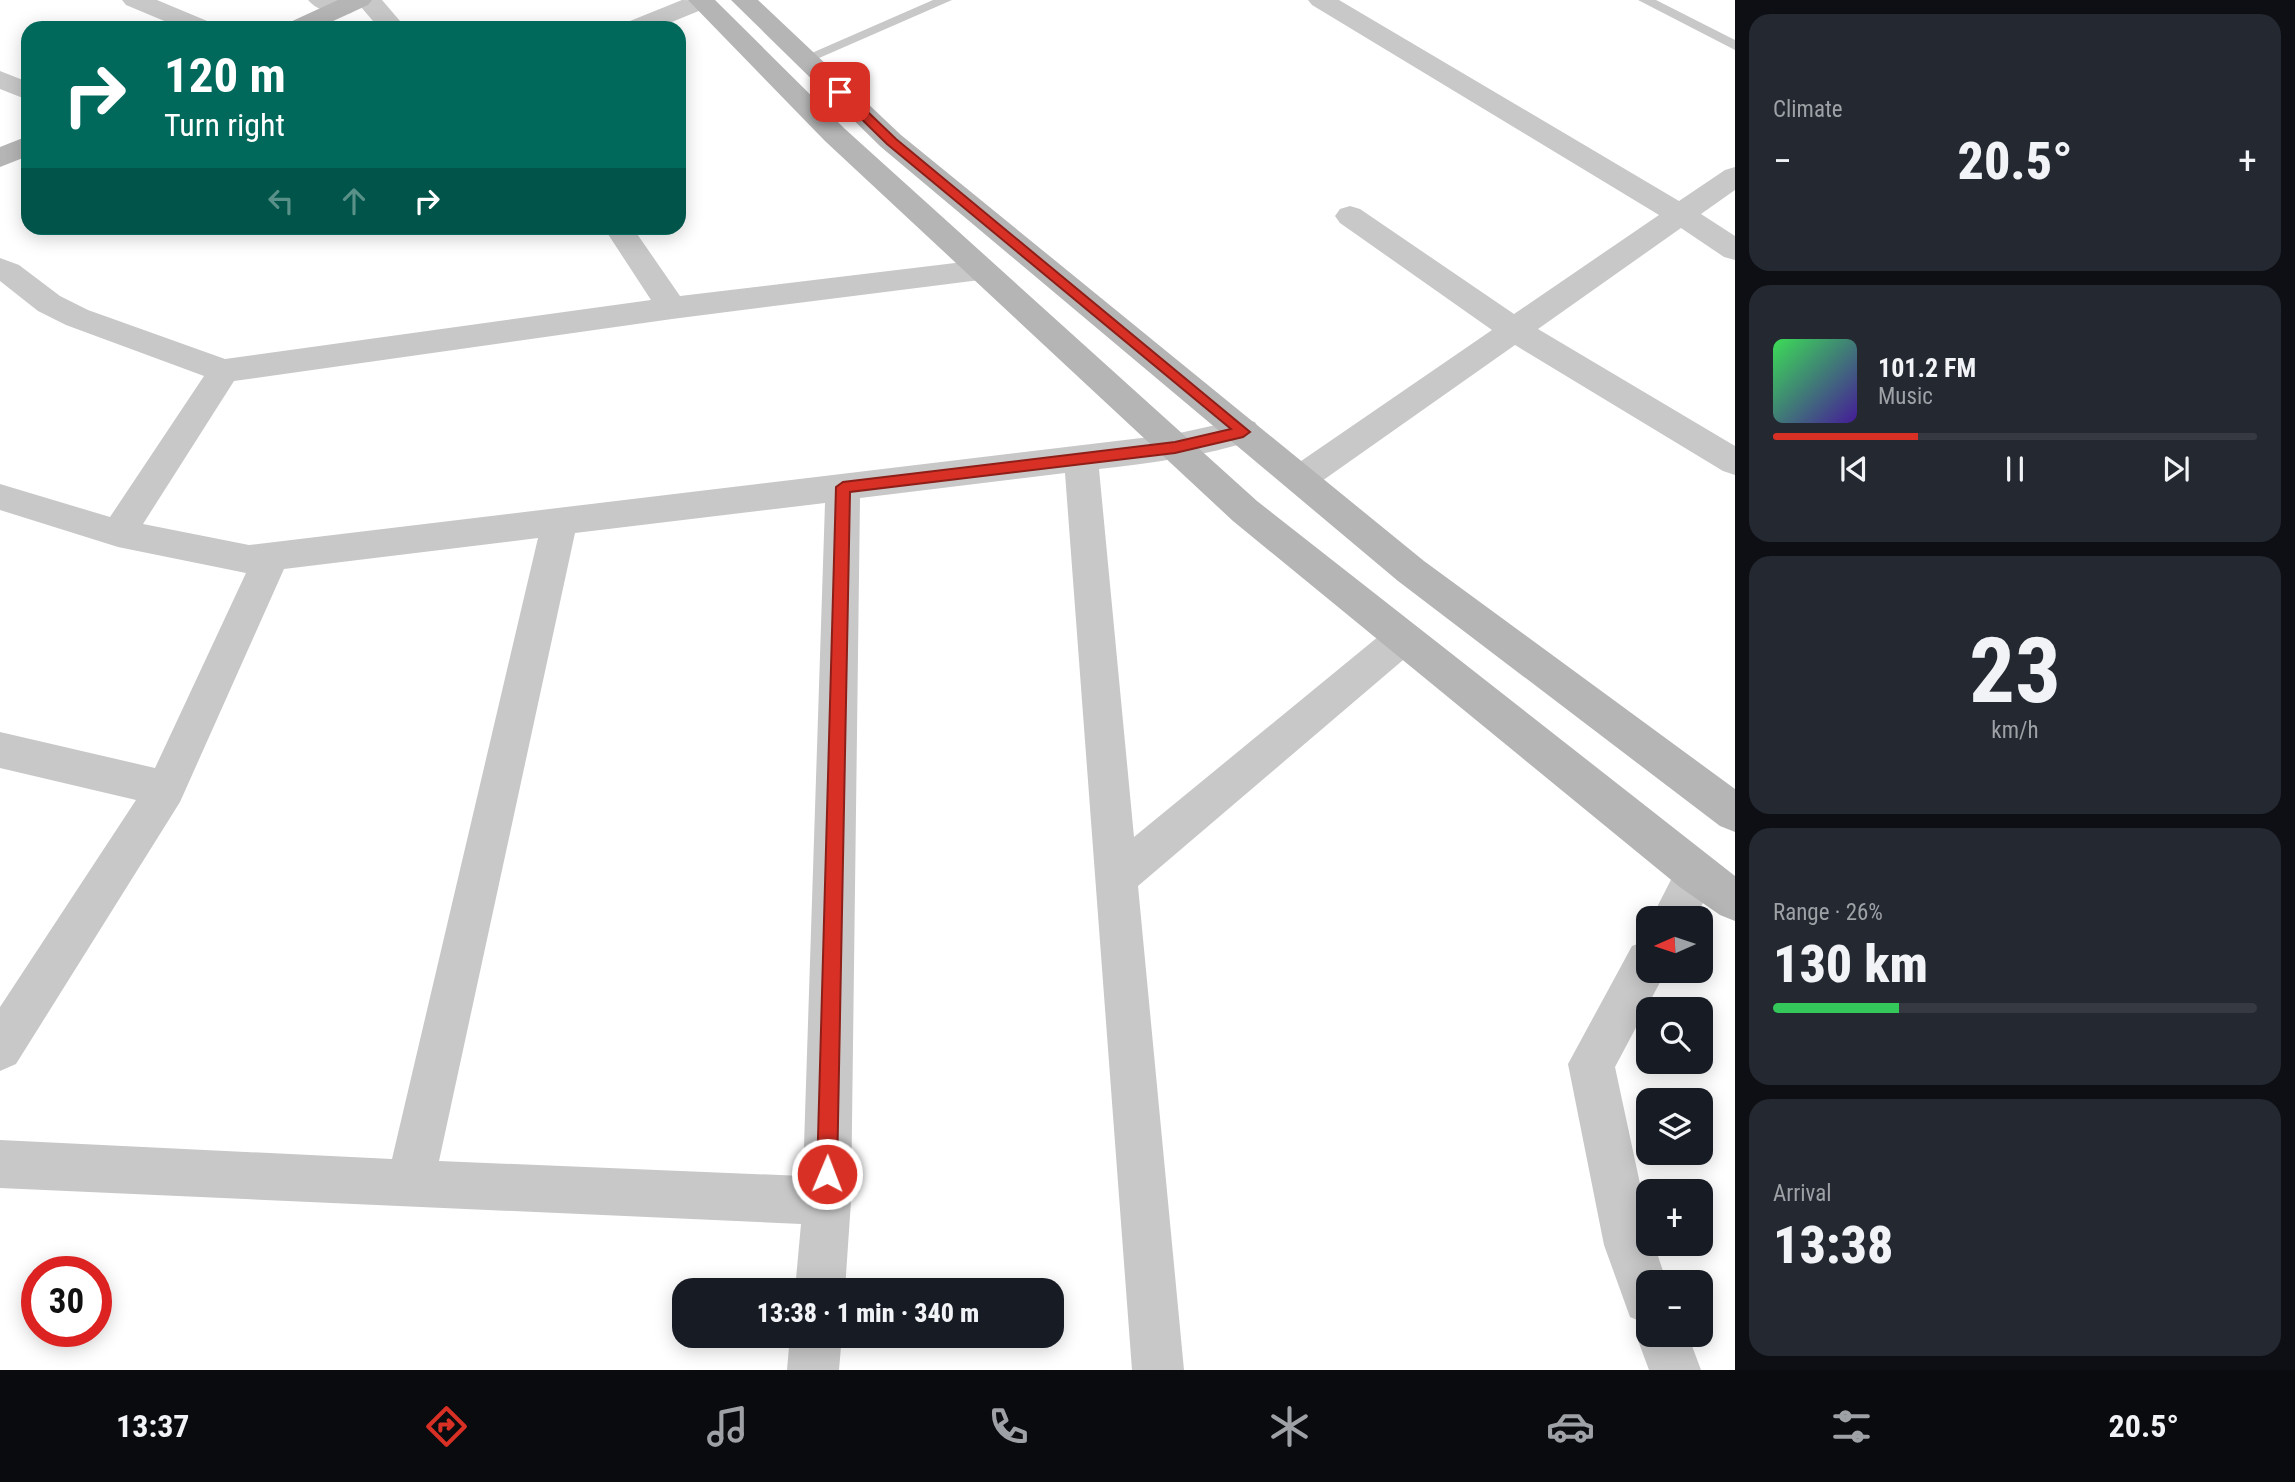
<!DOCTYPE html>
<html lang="en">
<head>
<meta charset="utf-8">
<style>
  :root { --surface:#171b24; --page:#242831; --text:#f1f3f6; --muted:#9ea1a6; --line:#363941; --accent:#d93025 }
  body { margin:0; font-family:"Roboto Condensed",sans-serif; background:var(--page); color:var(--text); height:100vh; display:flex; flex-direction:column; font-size:26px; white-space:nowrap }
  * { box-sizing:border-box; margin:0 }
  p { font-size:23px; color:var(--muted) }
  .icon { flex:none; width:38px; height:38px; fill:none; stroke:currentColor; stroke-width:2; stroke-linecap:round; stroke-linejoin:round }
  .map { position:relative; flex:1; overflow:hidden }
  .drawer { display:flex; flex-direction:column; gap:14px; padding:14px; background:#0d0f14; width:560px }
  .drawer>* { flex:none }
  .top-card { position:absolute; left:21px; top:21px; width:665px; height:214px; border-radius:21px; box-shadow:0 4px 18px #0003; background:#00695c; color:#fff; overflow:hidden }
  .needle { width:46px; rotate:267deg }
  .fabs { position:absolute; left:1636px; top:906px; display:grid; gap:14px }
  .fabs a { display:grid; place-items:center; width:77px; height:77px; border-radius:14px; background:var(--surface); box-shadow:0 4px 18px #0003; font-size:35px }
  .speed { position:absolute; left:21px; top:1256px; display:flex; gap:14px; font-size:35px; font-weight:700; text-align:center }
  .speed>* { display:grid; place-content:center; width:91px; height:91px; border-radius:50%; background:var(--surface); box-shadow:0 4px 18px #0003; line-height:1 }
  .speed .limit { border:10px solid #d22; background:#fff; color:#111 }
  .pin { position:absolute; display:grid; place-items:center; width:60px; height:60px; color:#fff; margin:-30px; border-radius:14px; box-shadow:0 4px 10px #0006 }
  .me { position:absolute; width:77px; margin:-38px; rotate:1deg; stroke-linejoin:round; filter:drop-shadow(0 0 5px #0008) }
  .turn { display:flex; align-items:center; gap:24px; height:147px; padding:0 28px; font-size:32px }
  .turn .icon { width:91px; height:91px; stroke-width:2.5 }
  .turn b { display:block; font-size:49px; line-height:60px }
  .lanes { display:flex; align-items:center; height:66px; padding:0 28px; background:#0003; justify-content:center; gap:35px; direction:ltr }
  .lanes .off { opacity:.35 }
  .big { font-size:52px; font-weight:800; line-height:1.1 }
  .drawer .tile { flex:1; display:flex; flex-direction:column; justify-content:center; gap:10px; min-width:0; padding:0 24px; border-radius:21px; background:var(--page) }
  .drawer .dial { align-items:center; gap:0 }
  .dial b { font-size:91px; line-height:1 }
  .song { display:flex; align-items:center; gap:21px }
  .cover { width:84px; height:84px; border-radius:10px; background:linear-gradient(135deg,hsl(130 70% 55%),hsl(260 70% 35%)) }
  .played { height:7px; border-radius:4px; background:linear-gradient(90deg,var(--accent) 30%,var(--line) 30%) }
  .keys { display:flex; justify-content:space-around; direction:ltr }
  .heat { display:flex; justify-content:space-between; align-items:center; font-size:38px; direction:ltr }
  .charge { height:10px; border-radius:5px; background:linear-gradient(90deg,#34c759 26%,var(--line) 0) }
  .trip { position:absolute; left:672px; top:1278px; width:392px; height:70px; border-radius:21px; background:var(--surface); box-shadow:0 4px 18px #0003; font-weight:800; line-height:70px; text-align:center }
  .menu { display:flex; height:112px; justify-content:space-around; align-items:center; background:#090b0e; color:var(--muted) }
  .menu .icon { width:49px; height:49px }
  .menu .on { color:var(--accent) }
  .menu b { font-size:32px; color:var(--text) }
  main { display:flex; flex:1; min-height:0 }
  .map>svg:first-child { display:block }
</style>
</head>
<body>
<main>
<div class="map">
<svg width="1735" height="1370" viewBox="0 0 1735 1370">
  <rect width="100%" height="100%" fill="#fff"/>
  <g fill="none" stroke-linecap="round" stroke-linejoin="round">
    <!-- lane -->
    <path fill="#c8c8c8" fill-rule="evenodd" d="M933 0H952L810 62H800L798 59Z
      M1638 0H1656L1735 40V50Z"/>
    <!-- street -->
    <path fill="#c8c8c8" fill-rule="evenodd" d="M122 0H157L212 23 216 28H181L126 5Z
      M308 0H344L355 8 351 13C338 17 317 11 308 0Z
      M355 0H382L406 28H379Z
      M682 0 715 1 711 6 657 28H621L625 23Z
      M1308 0H1339L1679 201 1725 170 1735 167V190L1701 214 1735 236V260L1724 257 1681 228 1538 329 1735 446V475L1723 471 1515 345 1312 488 1300 492 1288 488 1283 479 1288 470 1492 330 1340 223 1335 216 1340 209 1350 206 1360 209 1514 314 1659 215 1312 5Z
      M0 71 28 82V100L0 89Z
      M604 228H633L680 296 980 260 991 263 995 270 991 277 980 280 672 319 234 381 143 524 249 545 1175 434 1243 419 1255 422 1260 431 1255 440C1204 456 1152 463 1099 469L1134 837 1390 627 1403 622 1416 627 1422 638 1416 649 1138 886 1184 1370H1132L1065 473 860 498 851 1201 845 1290H795L801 1224 0 1188V1140L392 1159 538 538 284 569 180 802 16 1064 0 1071V1007L136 800 0 768V732L155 768 246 573 118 547 0 510V484L110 517 204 376 66 325 38 311 0 281V258L19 265 60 296 88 310 225 359 651 300ZM825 503 803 1176 439 1161 575 533Z
      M1696 854 1711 860 1717 874 1695 919H1651L1681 860Z
      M1648 940V971H1666L1615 1067 1648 1221V1244H1654L1667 1283H1648V1335H1688L1701 1370H1649L1636 1335 1642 1322 1630 1317 1604 1245 1568 1064 1632 946Z
      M790 1335H842L839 1370H787Z"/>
    <!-- secondary -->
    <path fill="#b5b5b5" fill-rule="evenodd" d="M338 0H372L368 5 318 28H284L288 23Z
      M688 0H715L845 129 1257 501 1735 876V921L1720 915 1681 888 1233 521 825 141Z
      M731 0H758L901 135 1424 561 1735 789V832L1720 826 1398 581 881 147Z
      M28 136V156L0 167V147Z"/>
  </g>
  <!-- route -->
  <path fill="#d93025" stroke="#8d1f18" stroke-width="2" d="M836 89H844L896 139 1250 432 1243 437 1175 453 850 492 837 1174 834 1181 827 1184 820 1181 817 1174 836 487 843 482 1175 442 1231 429 887 144 836 94Z"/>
</svg>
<div class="fabs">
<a><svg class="needle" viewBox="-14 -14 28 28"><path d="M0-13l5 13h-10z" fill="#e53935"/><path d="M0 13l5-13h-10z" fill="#9ea1a6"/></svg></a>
<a><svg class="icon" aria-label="search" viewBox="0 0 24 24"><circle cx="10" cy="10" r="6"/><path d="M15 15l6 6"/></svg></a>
<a><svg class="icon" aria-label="layers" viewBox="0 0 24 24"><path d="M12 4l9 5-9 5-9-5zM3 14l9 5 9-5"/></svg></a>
<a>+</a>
<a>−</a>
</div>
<div class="speed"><div class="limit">30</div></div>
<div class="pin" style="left:840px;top:92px;background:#d93025"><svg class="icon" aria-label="arrive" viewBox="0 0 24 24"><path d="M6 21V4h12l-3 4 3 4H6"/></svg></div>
<svg class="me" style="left:827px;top:1174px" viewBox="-20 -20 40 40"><circle r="17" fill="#d93025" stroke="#fff" stroke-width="3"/><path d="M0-11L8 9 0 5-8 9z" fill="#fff"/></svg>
<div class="trip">13:38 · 1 min · 340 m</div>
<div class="top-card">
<div class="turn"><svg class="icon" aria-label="right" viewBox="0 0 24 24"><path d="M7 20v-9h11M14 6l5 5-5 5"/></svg><div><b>120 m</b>Turn right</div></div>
<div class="lanes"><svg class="icon off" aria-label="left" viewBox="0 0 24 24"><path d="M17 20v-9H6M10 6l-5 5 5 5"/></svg><svg class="icon off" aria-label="ahead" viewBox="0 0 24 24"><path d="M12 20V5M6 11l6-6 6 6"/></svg><svg class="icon" aria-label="right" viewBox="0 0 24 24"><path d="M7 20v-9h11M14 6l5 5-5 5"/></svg></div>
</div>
</div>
<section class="drawer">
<div class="tile"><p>Climate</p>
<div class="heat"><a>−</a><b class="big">20.5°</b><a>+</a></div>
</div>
<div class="tile">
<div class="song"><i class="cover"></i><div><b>101.2 FM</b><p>Music</p></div></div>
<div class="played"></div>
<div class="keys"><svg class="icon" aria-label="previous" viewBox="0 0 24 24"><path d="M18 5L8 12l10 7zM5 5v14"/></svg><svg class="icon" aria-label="pause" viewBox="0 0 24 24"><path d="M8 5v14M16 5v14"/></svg><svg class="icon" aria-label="next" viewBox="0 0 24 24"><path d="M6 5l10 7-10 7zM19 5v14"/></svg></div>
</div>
<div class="tile dial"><b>23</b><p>km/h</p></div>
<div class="tile"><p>Range · 26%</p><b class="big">130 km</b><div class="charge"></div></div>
<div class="tile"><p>Arrival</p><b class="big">13:38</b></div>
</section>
</main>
<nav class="menu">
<b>13:37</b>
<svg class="icon on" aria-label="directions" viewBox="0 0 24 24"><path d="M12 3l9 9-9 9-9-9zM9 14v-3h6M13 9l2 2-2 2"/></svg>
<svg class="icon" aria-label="music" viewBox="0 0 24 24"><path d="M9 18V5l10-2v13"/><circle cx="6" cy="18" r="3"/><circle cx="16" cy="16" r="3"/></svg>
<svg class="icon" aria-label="phone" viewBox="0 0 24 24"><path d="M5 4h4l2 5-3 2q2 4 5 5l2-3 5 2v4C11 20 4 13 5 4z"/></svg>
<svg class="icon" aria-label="climate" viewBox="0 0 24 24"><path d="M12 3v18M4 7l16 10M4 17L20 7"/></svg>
<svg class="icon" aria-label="car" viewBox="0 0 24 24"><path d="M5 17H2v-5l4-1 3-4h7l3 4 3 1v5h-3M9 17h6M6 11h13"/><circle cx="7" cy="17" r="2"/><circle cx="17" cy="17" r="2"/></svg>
<svg class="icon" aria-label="filters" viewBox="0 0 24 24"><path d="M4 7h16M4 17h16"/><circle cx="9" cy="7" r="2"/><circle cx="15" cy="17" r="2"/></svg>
<b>20.5°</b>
</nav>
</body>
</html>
